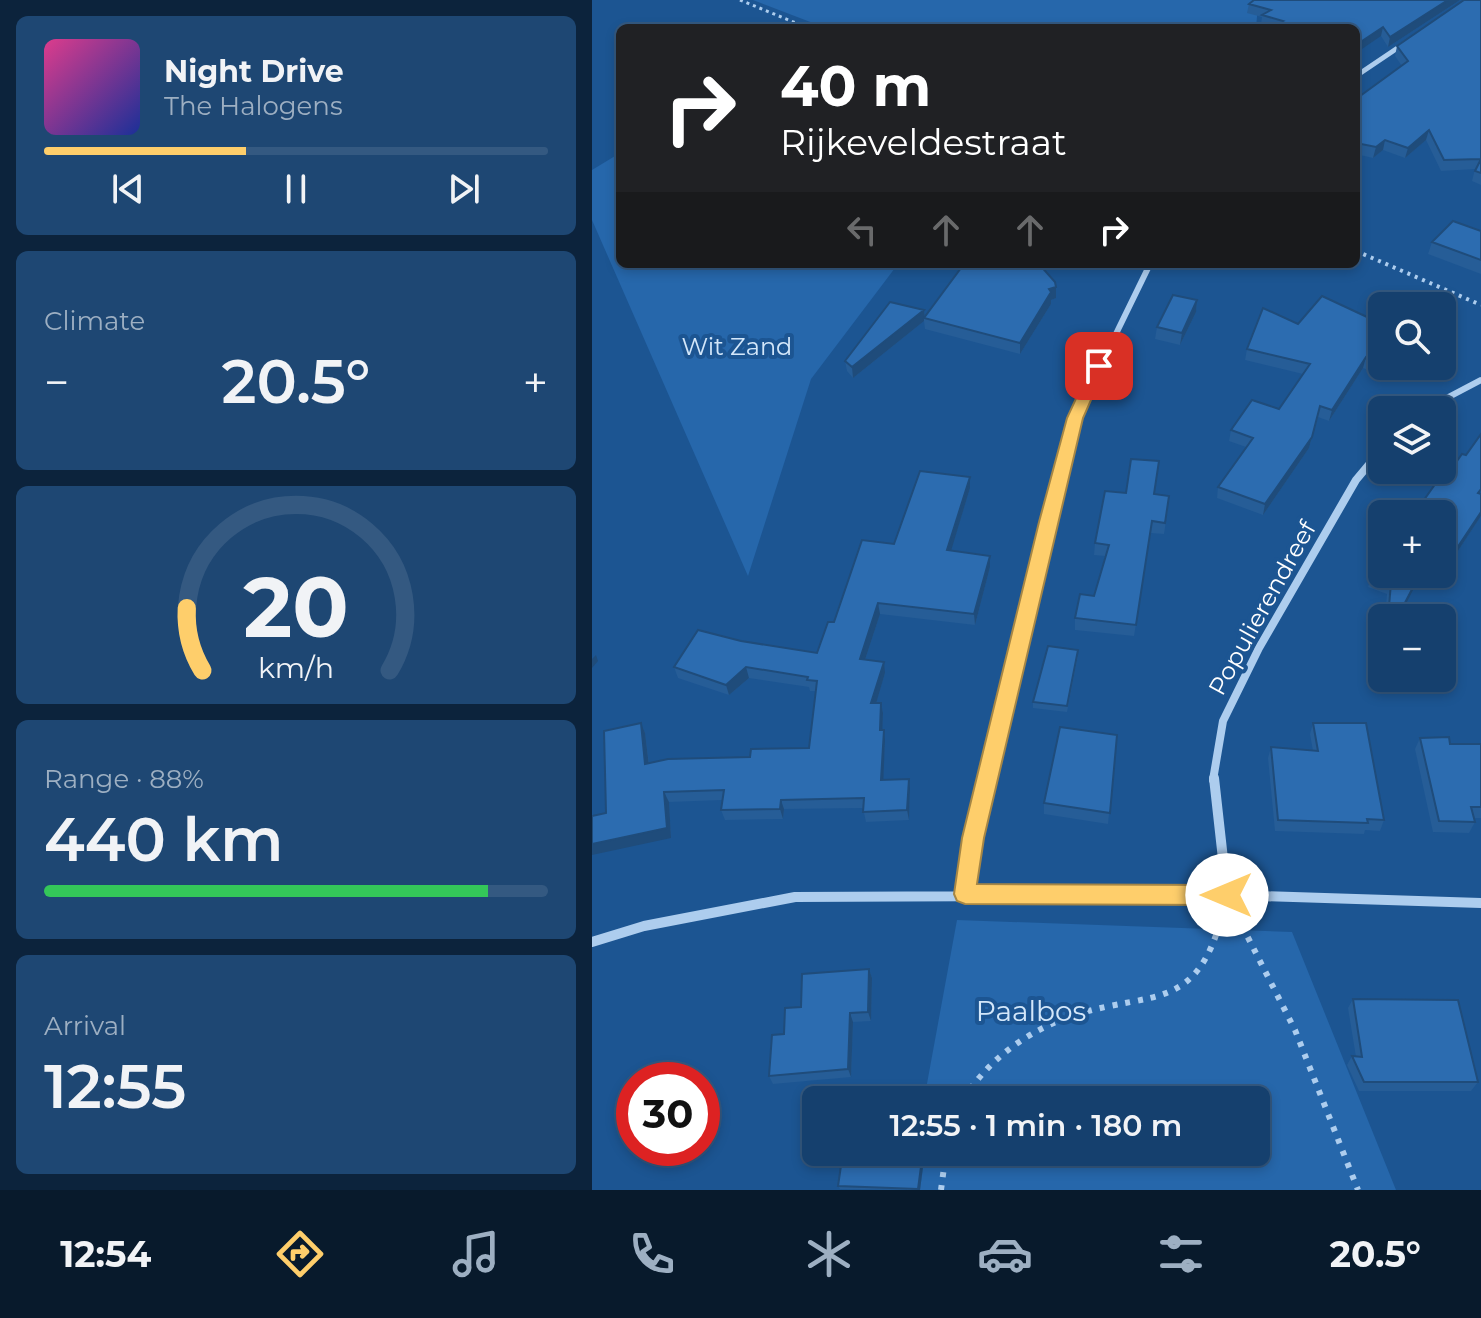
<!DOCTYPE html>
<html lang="en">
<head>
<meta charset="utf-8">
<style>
  :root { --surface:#15406e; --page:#1e4773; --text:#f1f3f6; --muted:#9dafc2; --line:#345981; --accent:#fece6b }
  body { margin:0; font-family:Montserrat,sans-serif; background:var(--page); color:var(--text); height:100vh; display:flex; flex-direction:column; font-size:30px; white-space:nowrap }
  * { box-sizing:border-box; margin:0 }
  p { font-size:26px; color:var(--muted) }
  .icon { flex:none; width:44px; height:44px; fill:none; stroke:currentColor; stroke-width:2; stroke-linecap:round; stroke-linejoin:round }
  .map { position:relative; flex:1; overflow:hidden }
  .details { display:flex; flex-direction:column; gap:16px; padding:16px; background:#0c233c; width:592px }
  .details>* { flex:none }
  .top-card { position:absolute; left:24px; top:24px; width:744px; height:244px; border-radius:12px; box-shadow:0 4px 12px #0003,0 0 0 2px var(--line); background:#202124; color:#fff; overflow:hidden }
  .controls { position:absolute; left:776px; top:292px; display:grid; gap:16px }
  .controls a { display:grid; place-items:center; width:88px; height:88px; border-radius:12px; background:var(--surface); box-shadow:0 4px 12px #0003,0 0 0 2px var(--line); font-size:40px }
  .speed { position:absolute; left:24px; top:1062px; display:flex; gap:16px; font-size:40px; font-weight:700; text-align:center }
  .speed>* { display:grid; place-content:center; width:104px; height:104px; border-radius:50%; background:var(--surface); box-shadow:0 4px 12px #0003,0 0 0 2px var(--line); line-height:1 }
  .speed .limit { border:12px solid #d22; background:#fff; color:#111 }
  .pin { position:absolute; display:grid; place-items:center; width:68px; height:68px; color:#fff; margin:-34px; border-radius:16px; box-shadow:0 4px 12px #0006 }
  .me { position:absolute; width:88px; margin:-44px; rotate:270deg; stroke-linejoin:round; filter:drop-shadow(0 0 6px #0008) }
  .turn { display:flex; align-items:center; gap:28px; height:168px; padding:0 32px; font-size:36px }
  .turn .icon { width:104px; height:104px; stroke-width:2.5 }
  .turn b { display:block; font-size:56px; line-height:68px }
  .lanes { display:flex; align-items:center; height:76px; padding:0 32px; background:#0003; justify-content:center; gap:40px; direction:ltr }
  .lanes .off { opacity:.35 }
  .big { font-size:60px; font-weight:600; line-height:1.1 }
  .details .widget { flex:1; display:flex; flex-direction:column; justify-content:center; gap:12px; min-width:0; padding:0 28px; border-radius:12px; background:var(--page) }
  .details .dial { align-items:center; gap:0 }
  .dial svg { height:208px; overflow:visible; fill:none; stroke:var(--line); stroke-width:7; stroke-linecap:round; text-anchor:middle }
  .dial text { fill:var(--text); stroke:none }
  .song { display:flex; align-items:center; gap:24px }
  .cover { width:96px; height:96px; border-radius:12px; background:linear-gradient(135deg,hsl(330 70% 55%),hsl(230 70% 35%)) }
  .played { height:8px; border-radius:4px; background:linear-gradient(90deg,var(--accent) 40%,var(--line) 40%) }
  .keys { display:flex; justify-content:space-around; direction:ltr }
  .heat { display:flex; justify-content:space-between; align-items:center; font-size:44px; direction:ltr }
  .charge { height:12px; border-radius:6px; background:linear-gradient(90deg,#34c759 88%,var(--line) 0) }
  .trip { position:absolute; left:210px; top:1086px; width:468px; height:80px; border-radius:12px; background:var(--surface); box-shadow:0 4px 12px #0003,0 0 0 2px var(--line); font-weight:600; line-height:80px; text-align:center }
  .menu { display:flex; height:128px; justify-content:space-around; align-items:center; background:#081a2c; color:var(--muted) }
  .menu .icon { width:56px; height:56px }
  .menu .current { color:var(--accent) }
  .menu b { font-size:36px; color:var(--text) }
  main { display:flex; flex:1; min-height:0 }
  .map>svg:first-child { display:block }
</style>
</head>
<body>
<main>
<section class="details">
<div class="widget">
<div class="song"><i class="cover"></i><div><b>Night Drive</b><p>The Halogens</p></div></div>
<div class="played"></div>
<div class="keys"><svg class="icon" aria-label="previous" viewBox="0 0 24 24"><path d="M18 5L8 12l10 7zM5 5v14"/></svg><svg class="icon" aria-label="pause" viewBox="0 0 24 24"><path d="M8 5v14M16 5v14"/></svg><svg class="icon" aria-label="next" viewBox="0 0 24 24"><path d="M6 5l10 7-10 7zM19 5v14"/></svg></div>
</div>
<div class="widget"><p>Climate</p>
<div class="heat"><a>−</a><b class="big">20.5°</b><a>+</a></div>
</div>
<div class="widget dial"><svg viewBox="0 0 100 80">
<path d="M14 69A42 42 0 1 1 86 69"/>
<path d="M14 69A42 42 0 0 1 8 45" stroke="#fece6b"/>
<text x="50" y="56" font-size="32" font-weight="700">20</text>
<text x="50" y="72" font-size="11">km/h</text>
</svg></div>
<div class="widget"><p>Range · 88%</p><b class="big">440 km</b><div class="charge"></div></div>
<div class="widget"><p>Arrival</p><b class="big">12:55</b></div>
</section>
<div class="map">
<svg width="889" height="1190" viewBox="0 0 889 1190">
  <rect width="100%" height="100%" fill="#1c5592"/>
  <!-- green -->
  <path fill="#2667ab" d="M161 0H670L666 5 664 28H234Z
    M28 153V264H306L219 379 156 576 0 220V170Z
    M365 920 700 932 804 1190H315L322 1152H664V1100H332Z"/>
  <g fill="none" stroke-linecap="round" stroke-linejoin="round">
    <!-- path-far2 -->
    <path stroke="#adcdee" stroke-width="3" stroke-dasharray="3 4" stroke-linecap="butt" d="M148 0 216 28"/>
    <!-- path-far1 -->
    <path stroke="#adcdee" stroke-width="4" stroke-dasharray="3 5" stroke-linecap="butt" d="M764 251 889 305"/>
    <!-- path -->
    <path stroke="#adcdee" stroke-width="6" stroke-dasharray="5 8" stroke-linecap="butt" d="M644 914 703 1030 766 1190
      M371 1100C398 1057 438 1029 486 1014 562 991 604 1011 630 916
      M349 1190 354 1152"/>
    <!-- street-far3 -->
    <path stroke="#adcdee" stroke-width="5" d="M764 76 813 43"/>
    <!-- street-far2 -->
    <path stroke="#adcdee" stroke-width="6" d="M832 410 889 380
      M474 457 483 418 558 264
      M784 457 790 449"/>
    <!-- street-far1 -->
    <path stroke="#adcdee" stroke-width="8" d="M395 780 474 455
      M621 780 631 721 667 648 764 480 785 455"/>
    <!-- street -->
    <path stroke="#adcdee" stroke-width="10" d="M622 778 635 895
      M373 894 381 838 396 778
      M0 942 52 926 203 897 635 895 889 903"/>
  </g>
  <!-- wall -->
  <path fill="#265d97" d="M662 0H868L796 47 789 36 679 27 669 24 670 17 655 13 657 4Z
    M889 0V185L880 181 883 169 849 171 834 140 813 158 791 150 781 158 764 154V99L810 66 803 56 805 46Z
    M889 231V274L836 254 840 242Z
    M372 264H451L450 267 464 287V298L459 300V304L428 354 333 329 332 321 261 378 255 371 253 361 332 310 333 316Z
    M605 300 604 312 588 345 563 339 565 327Z
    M706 324H790V364L781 372 771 368 737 421 726 417 717 448 671 515 625 498 626 487 654 447 637 441 639 430 687 409 711 374 653 360 655 349Z
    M874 455 889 516 854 569 850 567V514L865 461Z
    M378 488 359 550 398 556V567L383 625 288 614 273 660 293 673 284 703H289L291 713 290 730H292L293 740 291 780 318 789 317 820 274 822 271 808 192 809 191 819 133 820 129 810 130 800 77 802 79 838 14 813 49 723 53 733 57 763 158 757 217 748 224 691H218L217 687 157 678 137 695 86 678 82 667 149 641 225 653 242 622 302 544Z
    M534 493 562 494 576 508 572 534 559 533 542 636 483 630V618L502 596 513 556 502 555 503 543Z
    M829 574 807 618H793L795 594 776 587 780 575Z
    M486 656 475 712 441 708V702Z
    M721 723 792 820 788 831 773 830 772 834 683 831 676 758 679 747 721 751 718 734Z
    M525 735 516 824 452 814V803Z
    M828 738 858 744H889V818H882L883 822 877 833 841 832 823 749Z
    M277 969 280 978 279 1021 261 1022 259 1077 181 1084 177 1076 192 1034 209 1007Z
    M761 999 886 1082 879 1091H767L755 1065 760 1056 764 1057 756 1008Z
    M251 1152H333L328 1190 248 1189 246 1186Z"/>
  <!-- shaded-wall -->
  <path fill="#1f4c7b" d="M856 0H868L796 47 798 37Z
    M791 27 789 36 764 53V45Z
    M837 130 834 140 813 158 816 148Z
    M793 140 791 150 781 158 784 147Z
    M464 287V298L459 300V304L428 354V343L457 289Z
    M605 300 604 312 588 345 590 333Z
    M332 310 333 318H332V321L261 378 260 367Z
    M790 356V364L781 372 784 361Z
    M774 357 771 368 737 421 740 410Z
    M728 406 717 448 671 515 673 504Z
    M378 477V488L356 561 355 550Z
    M889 512V516L854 569 859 557Z
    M398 556V567L383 625 382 614Z
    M828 574H829L807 618H805Z
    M286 603 288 614 270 669 268 659Z
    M4 655 6 661 0 668V659Z
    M292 662 293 673 281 714 279 703Z
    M154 667 157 678 137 695 134 685Z
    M289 703 291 713 290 740 288 730Z
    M49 723 53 733 58 774 53 764Z
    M292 730 293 740 291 790 289 780Z
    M317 779 318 789 317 820 315 810Z
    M72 792 77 802 79 838 0 855V844Z
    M189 800 192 809 191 819 188 809Z
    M277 969 280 978 279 1021 276 1012Z
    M258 1013 261 1022 259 1077 256 1069Z
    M331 1152H333L328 1190H326Z"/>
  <!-- building -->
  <path fill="#2c6cb0" stroke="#1f4c7b" stroke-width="2" d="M662 0H856L798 37 791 27 764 45V28H678L691 21 670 15 679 10 657 4Z
    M872 0H889V173L883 171 889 159 852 160 837 130 816 148 793 140 784 147 764 143V99L816 61 805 46Z
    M861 221 889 231V260L840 242Z
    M372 264H447L463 282 464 287 457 289 459 292 428 343 332 318Z
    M581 295 605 300 590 333 565 327Z
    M730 296 790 324V329L787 332 790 333V356L784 361 774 357 740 410 728 406 720 437 673 504 626 487 661 438 639 430 660 400 687 409 718 364 655 349 671 308 706 324Z
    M298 302 332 310 260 367 253 361Z
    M889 434V489L886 493 889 494V512L859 557 850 554V514H822L861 459 865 461 870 454 874 455Z
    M539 459 567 461 562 494 577 496 573 523 560 521 544 625 483 618 488 594 502 596 517 545 503 543 513 491 534 493Z
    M328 471 378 477 355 550 398 556 382 614 286 603 268 659 292 662 279 703H289L288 730H292L289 780 317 779 315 810 271 812 272 798 189 800 188 809 129 810 132 790 72 792 75 828 0 844V816L14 813 12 731 49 723 53 764 76 759 158 757 159 749 217 748 225 681 215 680 216 677 154 667 134 685 82 667 106 630 149 641 225 653 236 622H242L270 540 302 544Z
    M790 556V574H828L805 618H796L799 583 780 575Z
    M456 646 486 650 475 706 441 702Z
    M721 723H774L792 820 775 819 776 823 686 820 679 747 726 751Z
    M468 727 525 735 518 813 452 803Z
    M857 737 858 744H889V807H879L883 822 847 821 828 738Z
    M277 969 276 1012 258 1013 256 1069 177 1076 180 1035 192 1034 193 1008 209 1007 210 974Z
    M761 999 866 1000 886 1082H772L760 1056 770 1057Z
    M260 1095 339 1098 338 1100H260Z
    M251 1152H331L326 1189 246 1186Z"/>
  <!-- route -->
  <path fill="#fece6b" stroke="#a58646" stroke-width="2" d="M507 361 514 366 491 418 392 838 385 884 635 885 642 888 646 895 642 902 635 905 373 904 365 901 362 894 370 838 447 522 475 418 499 366Z"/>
  <g text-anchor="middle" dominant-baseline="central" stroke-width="8" stroke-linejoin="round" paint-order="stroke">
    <!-- park labels -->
    <g font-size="24" fill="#d3e7fa" stroke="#1c5592">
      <text x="145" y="346">Wit Zand</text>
    </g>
    <!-- street labels -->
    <g font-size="24" fill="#fff" stroke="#1c5592">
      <text transform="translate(670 608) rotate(-61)">Populierendreef</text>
    </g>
    <!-- near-park labels -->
    <g font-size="28" fill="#d3e7fa" stroke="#1c5592">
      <text x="439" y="1011">Paalbos</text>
    </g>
  </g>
</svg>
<div class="controls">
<a><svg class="icon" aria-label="search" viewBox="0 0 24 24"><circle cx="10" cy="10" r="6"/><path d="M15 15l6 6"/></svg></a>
<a><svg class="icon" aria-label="layers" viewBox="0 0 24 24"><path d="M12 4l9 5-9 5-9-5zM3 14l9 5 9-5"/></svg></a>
<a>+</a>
<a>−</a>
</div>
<div class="speed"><div class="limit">30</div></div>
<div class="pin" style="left:507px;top:366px;background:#d93025"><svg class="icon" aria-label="arrive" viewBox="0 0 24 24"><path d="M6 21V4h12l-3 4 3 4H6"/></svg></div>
<svg class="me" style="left:635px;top:895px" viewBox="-20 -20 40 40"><circle r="19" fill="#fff"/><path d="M0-13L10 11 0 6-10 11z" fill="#fece6b"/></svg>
<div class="trip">12:55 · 1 min · 180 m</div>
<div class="top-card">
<div class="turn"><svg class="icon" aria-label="right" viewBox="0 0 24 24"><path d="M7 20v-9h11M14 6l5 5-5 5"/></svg><div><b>40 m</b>Rijkeveldestraat</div></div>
<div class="lanes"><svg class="icon off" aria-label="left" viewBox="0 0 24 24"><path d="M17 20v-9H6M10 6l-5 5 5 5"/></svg><svg class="icon off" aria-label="ahead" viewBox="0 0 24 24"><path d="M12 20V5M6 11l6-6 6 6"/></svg><svg class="icon off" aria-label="ahead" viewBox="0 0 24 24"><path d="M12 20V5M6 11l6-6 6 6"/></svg><svg class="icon" aria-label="right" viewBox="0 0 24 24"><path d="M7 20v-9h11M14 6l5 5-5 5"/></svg></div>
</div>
</div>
</main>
<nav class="menu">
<b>12:54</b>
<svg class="icon current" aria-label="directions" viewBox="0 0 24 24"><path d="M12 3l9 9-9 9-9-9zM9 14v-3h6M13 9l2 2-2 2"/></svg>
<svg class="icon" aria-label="music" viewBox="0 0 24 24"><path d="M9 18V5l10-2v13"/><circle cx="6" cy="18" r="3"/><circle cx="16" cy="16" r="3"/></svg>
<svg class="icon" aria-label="phone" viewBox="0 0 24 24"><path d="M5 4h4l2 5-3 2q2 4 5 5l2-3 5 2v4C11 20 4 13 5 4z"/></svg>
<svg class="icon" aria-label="climate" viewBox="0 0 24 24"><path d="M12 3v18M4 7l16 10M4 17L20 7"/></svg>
<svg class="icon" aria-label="car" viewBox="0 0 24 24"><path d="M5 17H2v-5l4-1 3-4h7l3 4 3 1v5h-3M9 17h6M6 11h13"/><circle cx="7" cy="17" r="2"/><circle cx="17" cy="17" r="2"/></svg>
<svg class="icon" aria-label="filters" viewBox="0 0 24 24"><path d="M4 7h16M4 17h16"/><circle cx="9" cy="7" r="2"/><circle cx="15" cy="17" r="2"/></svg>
<b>20.5°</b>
</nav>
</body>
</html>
